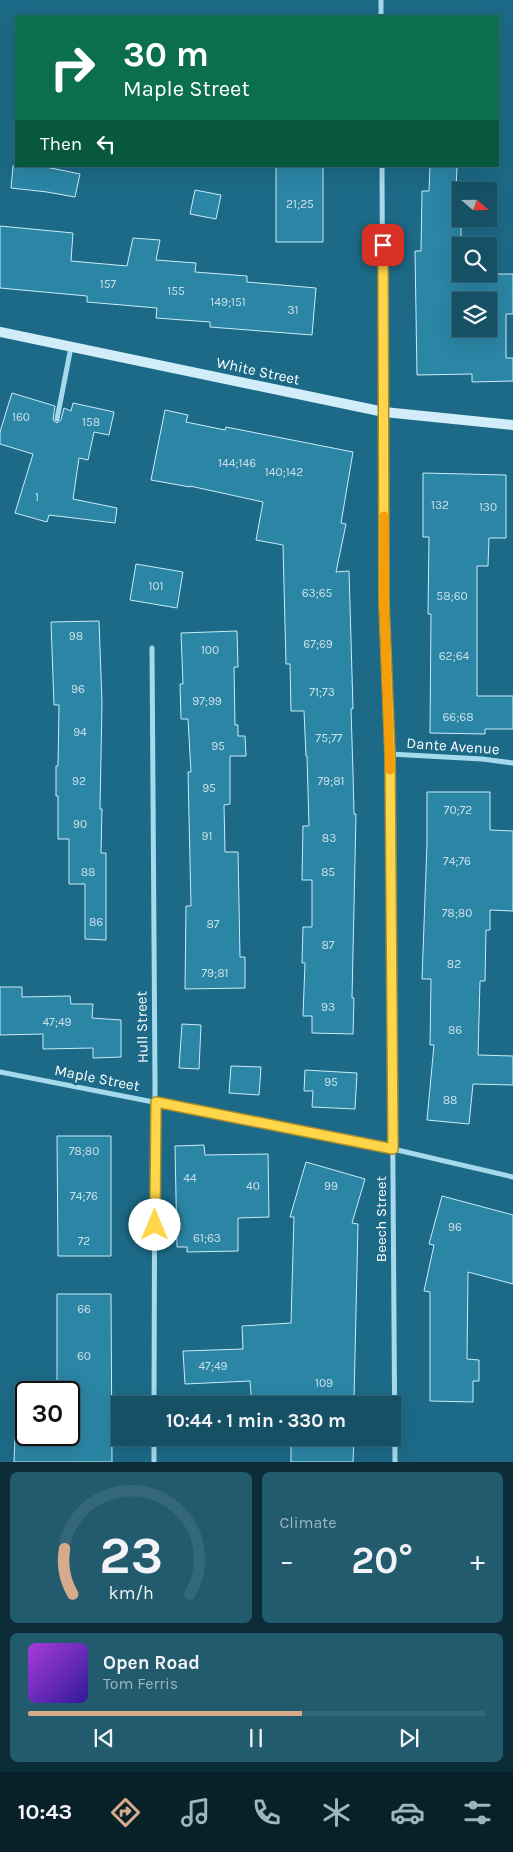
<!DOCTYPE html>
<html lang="en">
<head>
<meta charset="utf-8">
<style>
  :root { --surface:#155065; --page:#225a6e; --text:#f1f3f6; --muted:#9db5bf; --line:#346779; --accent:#d6ab8b }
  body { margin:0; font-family:Karla,sans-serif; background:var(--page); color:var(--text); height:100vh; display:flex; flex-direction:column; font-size:19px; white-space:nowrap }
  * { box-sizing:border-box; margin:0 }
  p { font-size:16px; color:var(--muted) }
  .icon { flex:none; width:28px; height:28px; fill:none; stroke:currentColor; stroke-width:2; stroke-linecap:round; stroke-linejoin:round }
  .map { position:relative; height:1462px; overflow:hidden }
  .sheet { display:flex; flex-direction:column; gap:10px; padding:10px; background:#0c2c38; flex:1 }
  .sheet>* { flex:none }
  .banner { position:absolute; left:15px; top:15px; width:484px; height:152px; border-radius:0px; box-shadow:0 5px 20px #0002,0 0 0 1px var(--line); background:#0b6e4f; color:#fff; overflow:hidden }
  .needle { width:32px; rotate:110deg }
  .controls { position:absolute; left:452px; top:182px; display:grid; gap:10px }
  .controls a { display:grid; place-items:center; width:45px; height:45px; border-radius:0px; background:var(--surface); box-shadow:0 5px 20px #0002,0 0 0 1px var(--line); font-size:25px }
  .speed { position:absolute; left:15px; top:1381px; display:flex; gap:10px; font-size:25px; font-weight:700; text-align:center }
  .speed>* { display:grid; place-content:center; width:65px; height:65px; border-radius:50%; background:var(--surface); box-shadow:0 5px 20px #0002,0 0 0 1px var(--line); line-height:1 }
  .speed .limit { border:2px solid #111; border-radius:8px; background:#fff; color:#111 }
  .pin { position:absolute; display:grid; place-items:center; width:42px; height:42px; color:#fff; margin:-21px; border-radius:10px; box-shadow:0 2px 8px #0006 }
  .me { position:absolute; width:55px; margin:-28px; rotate:0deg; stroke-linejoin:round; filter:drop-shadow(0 0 4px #0008) }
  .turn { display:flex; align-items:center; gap:18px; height:105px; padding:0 25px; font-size:22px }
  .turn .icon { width:65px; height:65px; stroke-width:2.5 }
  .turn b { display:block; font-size:35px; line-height:42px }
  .then { display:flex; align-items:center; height:48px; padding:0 25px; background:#0003; gap:10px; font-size:19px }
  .big { font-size:38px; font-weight:700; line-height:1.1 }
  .sheet .tile { flex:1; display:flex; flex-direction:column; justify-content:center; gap:8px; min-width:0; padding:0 18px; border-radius:8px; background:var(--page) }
  .sheet .dial { align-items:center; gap:0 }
  .dial svg { height:130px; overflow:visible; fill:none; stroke:var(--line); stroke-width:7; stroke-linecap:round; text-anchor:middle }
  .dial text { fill:var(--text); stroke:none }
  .song { display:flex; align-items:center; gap:15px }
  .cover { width:60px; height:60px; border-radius:8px; background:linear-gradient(135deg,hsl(280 70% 55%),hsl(250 70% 35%)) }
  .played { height:5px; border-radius:2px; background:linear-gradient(90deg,var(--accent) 60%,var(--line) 60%) }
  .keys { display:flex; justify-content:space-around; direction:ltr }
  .heat { display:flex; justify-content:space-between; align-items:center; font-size:28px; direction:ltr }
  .sheet .tiles { flex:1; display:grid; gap:10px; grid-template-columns:1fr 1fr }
  .tile:last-child { grid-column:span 2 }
  .trip { position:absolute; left:111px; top:1396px; width:290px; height:50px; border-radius:0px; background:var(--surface); box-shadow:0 5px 20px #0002,0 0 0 1px var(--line); font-weight:700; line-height:50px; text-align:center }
  .tabs { display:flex; height:80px; justify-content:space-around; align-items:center; background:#082028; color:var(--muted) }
  .tabs .icon { width:35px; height:35px }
  .tabs .on { color:var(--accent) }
  .tabs b { font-size:22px; color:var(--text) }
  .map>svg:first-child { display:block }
</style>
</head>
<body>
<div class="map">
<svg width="513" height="1462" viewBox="0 0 513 1462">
  <rect width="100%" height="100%" fill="#1c6a87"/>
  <!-- building -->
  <path fill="#2b85a5" stroke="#caecf8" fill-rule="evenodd" d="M13 166H41L80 174 75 197 47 192 11 188Z
    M276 166H323V242H276Z
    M430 166H457L456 192H461V274H513V314H506V358H513V381L472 382V374L417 375 415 251H421L422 191H429ZM461 301H489V329H461Z
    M195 190 221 195 216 219 190 214Z
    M0 226 73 233 71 261 127 266 133 238 160 240 156 260 196 263 195 272 247 276V282L316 288 312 335 210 327V322L156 318 157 308 87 302V296L0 288Z
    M12 393 55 406 53 420 57 423 61 420 64 408 71 411 73 403 114 412 109 435 94 432 88 460 79 458 73 499 117 508 115 523 49 515 47 522 15 513 33 454 0 444V432Z
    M165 410 188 415 186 422 225 430 226 427 353 452 341 523 346 524 336 572 349 571 353 709H351L353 773 354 814H356L352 998H354L353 1034 312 1033V1016H303L305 963H302L303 927H312V880H302L303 826H309L307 756H306L304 711H291L290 664H286L283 545 256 540 263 502 190 486V487L151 480Z
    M423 473 506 475V538H489L488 566H477V696H513V729H485V734L430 733 431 614H428L429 537H423Z
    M136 564 183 572 177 608 130 600Z
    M99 621 102 703 100 809H102L101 853H106V940L85 939V884H69V839H58V796H56V766H58L59 705H54L51 622Z
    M237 631 238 667H234L235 725H238V736H245L246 756H230V804L224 805 225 852H238L240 957H245V988L185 989 186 906H191L188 772H191L188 719H181L180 684H183L181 633Z
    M427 792H490V830L513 831V911L490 910V930H486L485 981H480L478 1055 513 1056V1085L473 1084 469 1124 427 1120 434 1045H430L431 979H422L427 843Z
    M0 987H22V997L70 996 71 1004H93L92 1018 121 1020V1057L93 1058V1048L43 1049V1034L0 1035Z
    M182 1024 201 1025 199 1069 179 1068Z
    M231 1066 261 1067 259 1095 229 1093Z
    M305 1070 357 1073 355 1109 312 1107 313 1091H304Z
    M57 1136H111V1256H58Z
    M204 1145 205 1155 268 1154 269 1217 238 1218V1251L187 1252V1247H177L175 1146Z
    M306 1162 365 1179 352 1223 358 1224 354 1399 277 1398V1405H252L250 1381 185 1384 183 1351 243 1349 242 1326 291 1323 294 1217H290Z
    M442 1196 513 1215V1284L468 1272 467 1359 479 1360V1381H473V1402L430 1401V1292L424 1291 434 1245 429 1244Z
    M57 1294H111L112 1462H14L15 1435H69V1392H57Z
    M291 1438H354L353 1462H291Z"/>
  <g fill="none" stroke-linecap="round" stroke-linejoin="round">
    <!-- street -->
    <path stroke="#a5d9ec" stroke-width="5" d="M381 0V16
      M382 166 384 603 390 754 395 1462
      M57 419 71 347
      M152 648 155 1083 154 1405
      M390 754 482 759 513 763
      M0 1072 393 1149 513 1177
      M154 1438V1462"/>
    <!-- secondary -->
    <path stroke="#d1edf9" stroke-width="10" d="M0 332 384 412 513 425"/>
  </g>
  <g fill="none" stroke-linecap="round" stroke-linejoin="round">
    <!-- route casing -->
    <g stroke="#a68a30" stroke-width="12">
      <path id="route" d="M155 1225 156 1102 393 1149 390 754 384 603 383 245"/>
    </g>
    <!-- route -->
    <use href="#route" stroke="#ffd54a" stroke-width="9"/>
    <!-- slow -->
    <path stroke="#f59e0b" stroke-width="9" d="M384 516V603L390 770"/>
  </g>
  <g text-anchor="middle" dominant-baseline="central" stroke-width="5" stroke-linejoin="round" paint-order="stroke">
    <!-- number labels -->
    <g font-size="12" fill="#cae0e8">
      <text x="300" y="204">21;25</text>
      <text x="108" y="284">157</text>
      <text x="176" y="291">155</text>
      <text x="228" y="302">149;151</text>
      <text x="293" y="310">31</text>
      <text x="21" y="417">160</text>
      <text x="91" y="422">158</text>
      <text x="237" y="463">144;146</text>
      <text x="284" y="472">140;142</text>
      <text x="37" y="497">1</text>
      <text x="440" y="505">132</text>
      <text x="488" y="507">130</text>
      <text x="156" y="586">101</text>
      <text x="317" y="593">63;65</text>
      <text x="452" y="596">58;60</text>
      <text x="76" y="636">98</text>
      <text x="318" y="644">67;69</text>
      <text x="210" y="650">100</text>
      <text x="454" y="656">62;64</text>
      <text x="78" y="689">96</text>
      <text x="322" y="692">71;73</text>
      <text x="207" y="701">97;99</text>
      <text x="458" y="717">66;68</text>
      <text x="80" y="732">94</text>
      <text x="329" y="738">75;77</text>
      <text x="218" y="746">95</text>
      <text x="79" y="781">92</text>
      <text x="331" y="781">79;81</text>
      <text x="209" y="788">95</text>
      <text x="458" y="810">70;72</text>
      <text x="80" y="824">90</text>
      <text x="207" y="836">91</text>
      <text x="329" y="838">83</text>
      <text x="457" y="861">74;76</text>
      <text x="88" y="872">88</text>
      <text x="328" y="872">85</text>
      <text x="457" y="913">78;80</text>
      <text x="96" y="922">86</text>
      <text x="213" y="924">87</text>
      <text x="328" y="945">87</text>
      <text x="454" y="964">82</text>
      <text x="215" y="973">79;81</text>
      <text x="328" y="1007">93</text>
      <text x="57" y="1022">47;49</text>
      <text x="455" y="1030">86</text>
      <text x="331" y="1082">95</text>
      <text x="450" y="1100">88</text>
      <text x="84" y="1151">78;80</text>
      <text x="190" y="1178">44</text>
      <text x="253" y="1186">40</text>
      <text x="331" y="1186">99</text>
      <text x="84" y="1196">74;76</text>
      <text x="455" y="1227">96</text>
      <text x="207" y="1238">61;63</text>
      <text x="84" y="1241">72</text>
      <text x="84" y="1309">66</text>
      <text x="84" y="1356">60</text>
      <text x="213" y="1366">47;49</text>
      <text x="324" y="1383">109</text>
    </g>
    <!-- street labels -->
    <g font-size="15" fill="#fff" stroke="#1c6a87">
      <text transform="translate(258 371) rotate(12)">White Street</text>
      <text transform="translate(453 746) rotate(4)">Dante Avenue</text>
      <text transform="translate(142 1027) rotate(-91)">Hull Street</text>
      <text transform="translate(97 1078) rotate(11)">Maple Street</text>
      <text transform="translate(381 1219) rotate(-90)">Beech Street</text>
    </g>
  </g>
</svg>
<div class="controls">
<a><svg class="needle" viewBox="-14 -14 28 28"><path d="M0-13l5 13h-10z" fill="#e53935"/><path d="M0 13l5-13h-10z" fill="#9db5bf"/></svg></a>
<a><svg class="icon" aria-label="search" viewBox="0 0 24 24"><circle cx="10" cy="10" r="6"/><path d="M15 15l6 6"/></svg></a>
<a><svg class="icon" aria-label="layers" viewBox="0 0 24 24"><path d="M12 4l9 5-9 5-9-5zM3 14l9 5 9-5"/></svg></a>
</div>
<div class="speed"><div class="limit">30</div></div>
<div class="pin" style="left:383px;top:245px;background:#d93025"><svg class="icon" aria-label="arrive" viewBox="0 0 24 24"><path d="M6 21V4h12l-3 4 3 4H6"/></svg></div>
<svg class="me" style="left:155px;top:1225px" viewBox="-20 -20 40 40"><circle r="19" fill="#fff"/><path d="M0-13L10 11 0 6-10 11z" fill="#ffd54a"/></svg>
<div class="trip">10:44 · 1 min · 330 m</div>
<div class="banner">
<div class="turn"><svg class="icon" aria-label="right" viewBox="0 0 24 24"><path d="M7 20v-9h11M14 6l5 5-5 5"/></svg><div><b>30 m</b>Maple Street</div></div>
<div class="then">Then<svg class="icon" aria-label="left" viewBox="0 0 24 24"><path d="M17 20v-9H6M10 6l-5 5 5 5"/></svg></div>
</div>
</div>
<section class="sheet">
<div class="tiles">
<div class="tile dial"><svg viewBox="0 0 100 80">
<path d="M14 69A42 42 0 1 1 86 69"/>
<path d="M14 69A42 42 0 0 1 9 41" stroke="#d6ab8b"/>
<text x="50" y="56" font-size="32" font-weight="700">23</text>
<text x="50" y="72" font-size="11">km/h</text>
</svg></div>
<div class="tile"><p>Climate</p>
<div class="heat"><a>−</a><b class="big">20°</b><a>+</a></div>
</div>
<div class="tile">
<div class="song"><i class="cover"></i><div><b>Open Road</b><p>Tom Ferris</p></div></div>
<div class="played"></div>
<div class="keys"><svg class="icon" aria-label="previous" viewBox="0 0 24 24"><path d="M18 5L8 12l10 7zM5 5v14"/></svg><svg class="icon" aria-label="pause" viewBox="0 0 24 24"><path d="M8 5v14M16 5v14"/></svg><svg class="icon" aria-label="next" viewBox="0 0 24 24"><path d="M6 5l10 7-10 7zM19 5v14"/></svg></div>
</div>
</div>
</section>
<nav class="tabs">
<b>10:43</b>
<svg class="icon on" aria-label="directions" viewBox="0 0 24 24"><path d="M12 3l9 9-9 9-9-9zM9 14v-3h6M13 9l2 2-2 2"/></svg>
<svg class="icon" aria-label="music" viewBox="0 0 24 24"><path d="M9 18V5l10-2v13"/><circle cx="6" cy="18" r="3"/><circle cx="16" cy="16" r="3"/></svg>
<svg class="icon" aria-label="phone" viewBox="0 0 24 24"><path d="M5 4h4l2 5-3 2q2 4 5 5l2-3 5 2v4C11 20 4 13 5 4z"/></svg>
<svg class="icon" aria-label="climate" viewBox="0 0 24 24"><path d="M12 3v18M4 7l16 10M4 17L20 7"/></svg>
<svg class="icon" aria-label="car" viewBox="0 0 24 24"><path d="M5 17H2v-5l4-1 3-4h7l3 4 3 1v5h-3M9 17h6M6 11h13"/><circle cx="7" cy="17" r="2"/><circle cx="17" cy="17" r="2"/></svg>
<svg class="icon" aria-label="filters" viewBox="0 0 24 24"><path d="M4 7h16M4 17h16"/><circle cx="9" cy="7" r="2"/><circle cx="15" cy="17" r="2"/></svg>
</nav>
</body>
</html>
